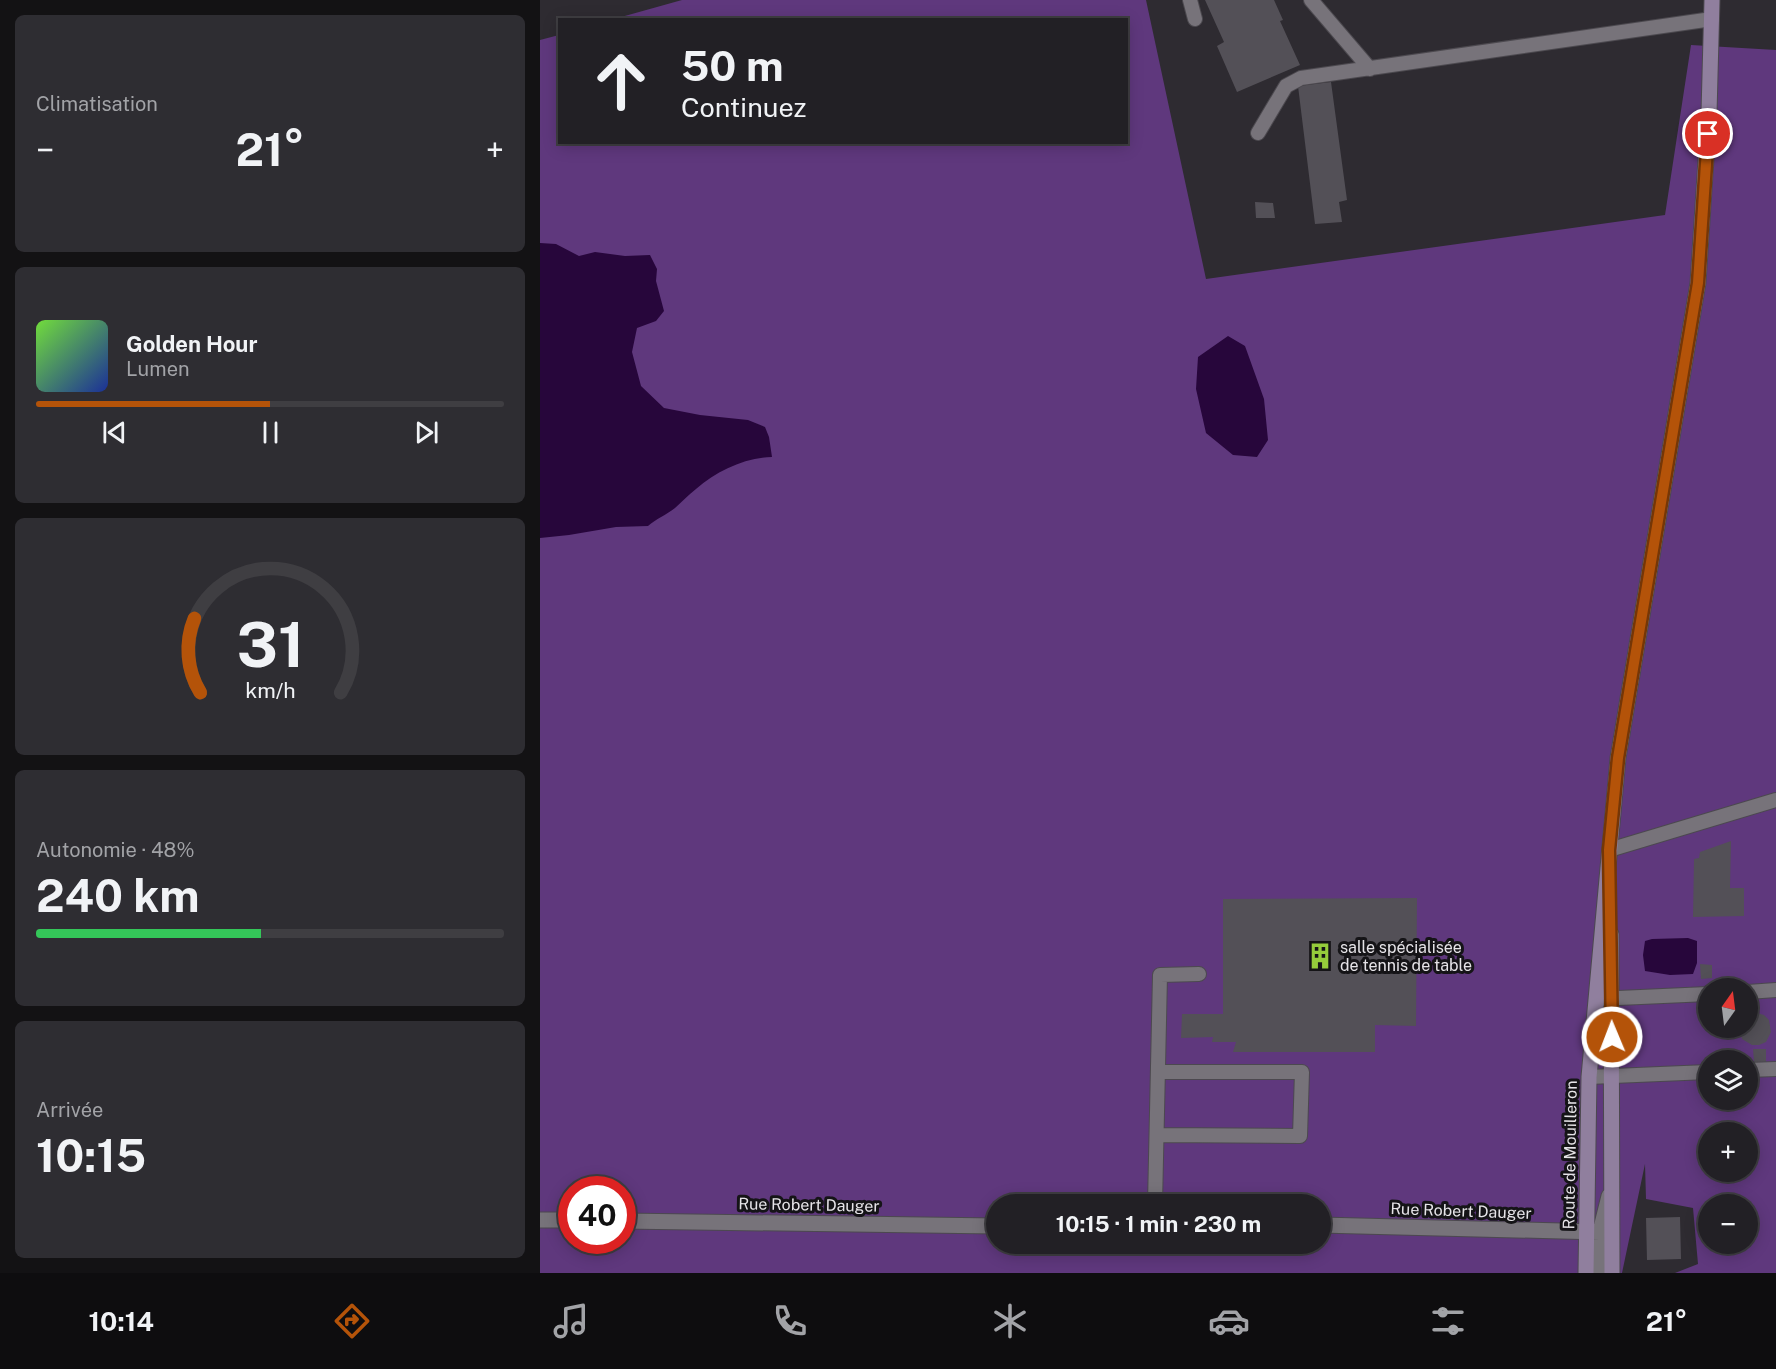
<!DOCTYPE html>
<html lang="fr">
<head>
<meta charset="utf-8">
<style>
  :root { --surface:#222025; --page:#2e2d32; --text:#f1f3f6; --muted:#a2a3a7; --line:#3f3e42; --accent:#b45309 }
  body { margin:0; font-family:"Public Sans",sans-serif; background:var(--page); color:var(--text); height:100vh; display:flex; flex-direction:column; font-size:22px; white-space:nowrap }
  * { box-sizing:border-box; margin:0 }
  p { font-size:20px; color:var(--muted) }
  .icon { flex:none; width:33px; height:33px; fill:none; stroke:currentColor; stroke-width:2; stroke-linecap:round; stroke-linejoin:round }
  .map { position:relative; flex:1; overflow:hidden }
  .panel { display:flex; flex-direction:column; gap:15px; padding:15px; background:#131214; width:540px }
  .panel>* { flex:none }
  .hud { position:absolute; left:18px; top:18px; width:570px; height:126px; border-radius:0px; box-shadow:0 3px 15px #0003,0 0 0 2px var(--line); background:#222025; color:var(--text); overflow:hidden }
  .needle { width:39px; rotate:14deg }
  .buttons { position:absolute; left:1158px; top:978px; display:grid; gap:12px }
  .buttons a { display:grid; place-items:center; width:60px; height:60px; border-radius:50%; background:var(--surface); box-shadow:0 3px 15px #0003,0 0 0 2px var(--line); font-size:30px }
  .speed { position:absolute; left:18px; top:1176px; display:flex; gap:12px; font-size:30px; font-weight:700; text-align:center }
  .speed>* { display:grid; place-content:center; width:78px; height:78px; border-radius:50%; background:var(--surface); box-shadow:0 3px 15px #0003,0 0 0 2px var(--line); line-height:1 }
  .speed .limit { border:9px solid #d22; background:#fff; color:#111 }
  .pin { position:absolute; display:grid; place-items:center; width:51px; height:51px; color:#fff; margin:-26px; border:3px solid #fff; border-radius:50%; box-shadow:0 2px 6px #0007 }
  .me { position:absolute; width:66px; margin:-33px; rotate:359deg; stroke-linejoin:round; filter:drop-shadow(0 0 4px #0008) }
  .turn { display:flex; align-items:center; gap:21px; height:126px; padding:0 24px; font-size:27px }
  .turn .icon { width:78px; height:78px; stroke-width:2.5 }
  .turn b { display:block; font-size:42px; line-height:51px }
  .big { font-size:45px; font-weight:700; line-height:1.1 }
  .panel .card { flex:1; display:flex; flex-direction:column; justify-content:center; gap:9px; min-width:0; padding:0 21px; border-radius:9px; background:var(--page) }
  .panel .dial { align-items:center; gap:0 }
  .dial svg { height:156px; overflow:visible; fill:none; stroke:var(--line); stroke-width:7; stroke-linecap:round; text-anchor:middle }
  .dial text { fill:var(--text); stroke:none }
  .song { display:flex; align-items:center; gap:18px }
  .cover { width:72px; height:72px; border-radius:9px; background:linear-gradient(135deg,hsl(100 70% 55%),hsl(230 70% 35%)) }
  .played { height:6px; border-radius:3px; background:linear-gradient(90deg,var(--accent) 50%,var(--line) 50%) }
  .keys { display:flex; justify-content:space-around; direction:ltr }
  .heat { display:flex; justify-content:space-between; align-items:center; font-size:33px; direction:ltr }
  .charge { height:9px; border-radius:4px; background:linear-gradient(90deg,#34c759 48%,var(--line) 0) }
  .trip { position:absolute; left:446px; top:1194px; width:345px; height:60px; border-radius:30px; background:var(--surface); box-shadow:0 3px 15px #0003,0 0 0 2px var(--line); font-weight:700; line-height:60px; text-align:center }
  .tab-bar { display:flex; height:96px; justify-content:space-around; align-items:center; background:#0e0d0f; color:var(--muted) }
  .tab-bar .icon { width:42px; height:42px }
  .tab-bar .active { color:var(--accent) }
  .tab-bar b { font-size:27px; color:var(--text) }
  main { display:flex; flex:1; min-height:0 }
  .map>svg:first-child { display:block }
</style>
</head>
<body>
<main>
<section class="panel">
<div class="card"><p>Climatisation</p>
<div class="heat"><a>−</a><b class="big">21°</b><a>+</a></div>
</div>
<div class="card">
<div class="song"><i class="cover"></i><div><b>Golden Hour</b><p>Lumen</p></div></div>
<div class="played"></div>
<div class="keys"><svg class="icon" aria-label="previous" viewBox="0 0 24 24"><path d="M18 5L8 12l10 7zM5 5v14"/></svg><svg class="icon" aria-label="pause" viewBox="0 0 24 24"><path d="M8 5v14M16 5v14"/></svg><svg class="icon" aria-label="next" viewBox="0 0 24 24"><path d="M6 5l10 7-10 7zM19 5v14"/></svg></div>
</div>
<div class="card dial"><svg viewBox="0 0 100 80">
<path d="M14 69A42 42 0 1 1 86 69"/>
<path d="M14 69A42 42 0 0 1 11 31" stroke="#b45309"/>
<text x="50" y="56" font-size="32" font-weight="700">31</text>
<text x="50" y="72" font-size="11">km/h</text>
</svg></div>
<div class="card"><p>Autonomie · 48%</p><b class="big">240 km</b><div class="charge"></div></div>
<div class="card"><p>Arrivée</p><b class="big">10:15</b></div>
</section>
<div class="map">
<svg width="1236" height="1273" viewBox="0 0 1236 1273">
  <rect width="100%" height="100%" fill="#2e2b31"/>
  <!-- green -->
  <path fill="#5f387d" fill-rule="evenodd" d="M142 0H606L666 279 1125 215 1151 45 1236 50V1273H1135L1158 1264 1153 1208 1106 1199 1105 1164 1082 1273H0V40L19 35 20 142H586V20L74 19ZM1168 988H1208V1028H1168ZM1168 1060H1208V1100H1168ZM1168 1132H1208V1172H1168ZM32 1190H82V1240H32ZM456 1204H780V1244H456ZM1168 1204H1208V1244H1168Z"/>
  <!-- water -->
  <path fill="#27063b" d="M0 243 16 244 39 256 55 252 85 256 110 255 117 269 116 281 124 311 116 321 97 328 92 352 101 386 124 408 160 415 208 420 225 427 229 437 232 457C204 458 177 471 156 489 148 495 142 502 135 508 126 515 116 519 108 526L76 527 29 535 0 538Z
    M688 336 705 346 724 399 728 440 717 457 693 455 666 433 656 389 658 357Z
    M1148 938 1157 941V963L1153 974 1130 975 1105 971 1103 955 1105 941 1112 939Z"/>
  <!-- building -->
  <path fill="#535057" d="M665 0H734L743 20 740 21 760 65 697 92 677 46 684 42Z
    M791 82 807 200 799 202 802 222 775 224 758 86Z
    M715 202 733 203 735 218H716Z
    M1191 841 1190 888H1204V916L1153 917 1154 859 1159 858 1160 852Z
    M877 898 876 1026 835 1025V1052H693L696 1042H672L673 1037 641 1038 642 1014H683V899Z
    M1160 964 1172 965V978L1161 979Z
    M1217 1013 1224 1015 1229 1020 1231 1032 1226 1042 1219 1045H1212L1202 1039 1199 1028H1208V1014Z
    M1213 1049H1226V1062H1214Z
    M1140 1217 1141 1259 1107 1260 1106 1218Z"/>
  <g fill="none" stroke-linecap="round" stroke-linejoin="round">
    <!-- lane casing -->
    <g stroke="#4c494f" stroke-width="16">
      <path id="lane" d="M650 0 655 19
        M771 0 830 69
        M718 133 746 86 761 78 1172 19
        M1069 850 1236 800
        M1208 992 1236 990
        M1056 999 1168 994
        M1208 1070 1236 1069
        M1049 1077 1168 1072
        M617 1135 760 1136 762 1072H619
        M615 1204 620 975 659 974"/>
    </g>
    <!-- street casing -->
    <g stroke="#4c494f" stroke-width="17">
      <path id="street" d="M0 1220H32
        M82 1221 456 1226
        M780 1225 1060 1232
        M1060 1273V1232L1069 1196"/>
    </g>
    <!-- secondary casing -->
    <g stroke="#4c494f" stroke-width="17">
      <path id="secondary" d="M1071 934 1072 1273
        M1046 1273 1049 1077 1078 758 1158 283 1169 113 1172 0"/>
    </g>
    <!-- lane -->
    <use href="#lane" stroke="#77737a" stroke-width="14"/>
    <!-- street -->
    <use href="#street" stroke="#77737a" stroke-width="15"/>
    <!-- secondary -->
    <use href="#secondary" stroke="#907f9e" stroke-width="15"/>
  </g>
  <g fill="none" stroke-linecap="round" stroke-linejoin="round">
    <!-- route casing -->
    <g stroke="#753606" stroke-width="15">
      <path id="route" d="M1072 1037 1069 850 1078 758 1158 283 1168 134"/>
    </g>
    <!-- route -->
    <use href="#route" stroke="#b45309" stroke-width="10"/>
  </g>
  <!-- icons -->
  <defs>
    <g id="building-bare" transform="scale(2.07)"><path d="M-4-6H4V6H1V3H-1V6H-4ZM-2.5-4.3h1.7v1.8h-1.7ZM.8-4.3h1.7v1.8H.8ZM-2.5-1h1.7V.8h-1.7ZM.8-1h1.7V.8H.8Z" fill="#95cc3b" stroke="#151417" stroke-width="2.5" paint-order="stroke"/></g>
  </defs>
  <g fill-rule="evenodd">
    <use href="#building-bare" x="780" y="956"/>
  </g>
  <g text-anchor="middle" dominant-baseline="central" stroke-width="6" stroke-linejoin="round" paint-order="stroke">
    <!-- poi labels -->
    <g font-size="16" fill="#e6e4e8" stroke="#151417" text-anchor="start">
      <text x="800" y="947">salle spécialisée<tspan x="800" dy="18">de tennis de table</tspan></text>
    </g>
    <!-- street labels -->
    <g font-size="16" fill="#e6e4e8" stroke="#151417">
      <text transform="translate(1030 1155) rotate(-89)">Route de Mouilleron</text>
      <text transform="translate(269 1205) rotate(1)">Rue Robert Dauger</text>
      <text transform="translate(921 1211) rotate(2)">Rue Robert Dauger</text>
    </g>
  </g>
</svg>
<div class="buttons">
<a><svg class="needle" viewBox="-14 -14 28 28"><path d="M0-13l5 13h-10z" fill="#e53935"/><path d="M0 13l5-13h-10z" fill="#a2a3a7"/></svg></a>
<a><svg class="icon" aria-label="layers" viewBox="0 0 24 24"><path d="M12 4l9 5-9 5-9-5zM3 14l9 5 9-5"/></svg></a>
<a>+</a>
<a>−</a>
</div>
<div class="speed"><div class="limit">40</div></div>
<div class="pin" style="left:1168px;top:134px;background:#d93025"><svg class="icon" aria-label="arrive" viewBox="0 0 24 24"><path d="M6 21V4h12l-3 4 3 4H6"/></svg></div>
<svg class="me" style="left:1072px;top:1037px" viewBox="-20 -20 40 40"><circle r="17" fill="#b45309" stroke="#fff" stroke-width="3"/><path d="M0-11L8 9 0 5-8 9z" fill="#fff"/></svg>
<div class="trip">10:15 · 1 min · 230 m</div>
<div class="hud">
<div class="turn"><svg class="icon" aria-label="ahead" viewBox="0 0 24 24"><path d="M12 20V5M6 11l6-6 6 6"/></svg><div><b>50 m</b>Continuez</div></div>
</div>
</div>
</main>
<nav class="tab-bar">
<b>10:14</b>
<svg class="icon active" aria-label="directions" viewBox="0 0 24 24"><path d="M12 3l9 9-9 9-9-9zM9 14v-3h6M13 9l2 2-2 2"/></svg>
<svg class="icon" aria-label="music" viewBox="0 0 24 24"><path d="M9 18V5l10-2v13"/><circle cx="6" cy="18" r="3"/><circle cx="16" cy="16" r="3"/></svg>
<svg class="icon" aria-label="phone" viewBox="0 0 24 24"><path d="M5 4h4l2 5-3 2q2 4 5 5l2-3 5 2v4C11 20 4 13 5 4z"/></svg>
<svg class="icon" aria-label="climate" viewBox="0 0 24 24"><path d="M12 3v18M4 7l16 10M4 17L20 7"/></svg>
<svg class="icon" aria-label="car" viewBox="0 0 24 24"><path d="M5 17H2v-5l4-1 3-4h7l3 4 3 1v5h-3M9 17h6M6 11h13"/><circle cx="7" cy="17" r="2"/><circle cx="17" cy="17" r="2"/></svg>
<svg class="icon" aria-label="filters" viewBox="0 0 24 24"><path d="M4 7h16M4 17h16"/><circle cx="9" cy="7" r="2"/><circle cx="15" cy="17" r="2"/></svg>
<b>21°</b>
</nav>
</body>
</html>
